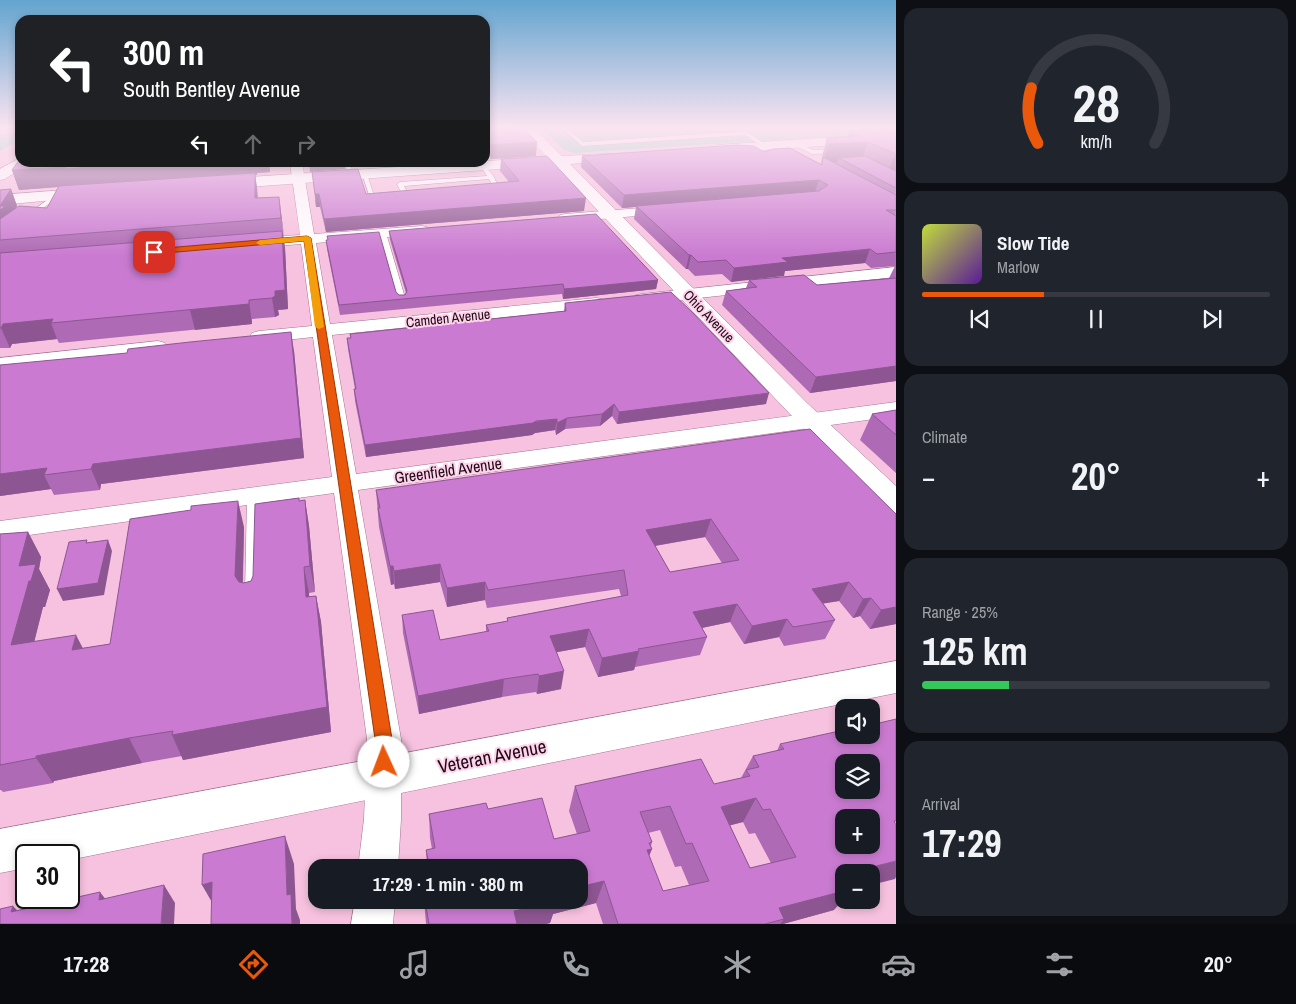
<!DOCTYPE html>
<html lang="en">
<head>
<meta charset="utf-8">
<style>
  :root { --surface:#171b24; --page:#20242c; --text:#f1f3f6; --muted:#9ea1a6; --line:#363941; --accent:#ea580c }
  body { margin:0; font-family:"Archivo Narrow",sans-serif; background:var(--page); color:var(--text); height:100vh; display:flex; flex-direction:column; font-size:19px; white-space:nowrap }
  * { box-sizing:border-box; margin:0 }
  p { font-size:16px; color:var(--muted) }
  .icon { flex:none; width:28px; height:28px; fill:none; stroke:currentColor; stroke-width:2; stroke-linecap:round; stroke-linejoin:round }
  .map { position:relative; flex:1; overflow:hidden }
  .sheet { display:flex; flex-direction:column; gap:8px; padding:8px; background:#0d0f14; width:400px }
  .sheet>* { flex:none }
  .banner { position:absolute; left:15px; top:15px; width:475px; height:152px; border-radius:15px; box-shadow:0 2px 8px #0003; background:#202124; color:#fff; overflow:hidden }
  .controls { position:absolute; left:835px; top:699px; display:grid; gap:10px }
  .controls a { display:grid; place-items:center; width:45px; height:45px; border-radius:10px; background:var(--surface); box-shadow:0 2px 8px #0003; font-size:25px }
  .speed { position:absolute; left:15px; top:844px; display:flex; gap:10px; font-size:25px; font-weight:700; text-align:center }
  .speed>* { display:grid; place-content:center; width:65px; height:65px; border-radius:50%; background:var(--surface); box-shadow:0 2px 8px #0003; line-height:1 }
  .speed .limit { border:2px solid #111; border-radius:8px; background:#fff; color:#111 }
  .pin { position:absolute; display:grid; place-items:center; width:42px; height:42px; color:#fff; margin:-21px; border-radius:10px; box-shadow:0 2px 8px #0006 }
  .me { position:absolute; width:55px; margin:-28px; rotate:358deg; stroke-linejoin:round; filter:drop-shadow(0 0 4px #0008) }
  .turn { display:flex; align-items:center; gap:18px; height:105px; padding:0 25px; font-size:22px }
  .turn .icon { width:65px; height:65px; stroke-width:2.5 }
  .turn b { display:block; font-size:35px; line-height:42px }
  .lanes { display:flex; align-items:center; height:48px; padding:0 25px; background:#0003; justify-content:center; gap:25px; direction:ltr }
  .lanes .off { opacity:.35 }
  .big { font-size:38px; font-weight:800; line-height:1.1 }
  .sheet .tile { flex:1; display:flex; flex-direction:column; justify-content:center; gap:8px; min-width:0; padding:0 18px; border-radius:15px; background:var(--page) }
  .sheet .dial { align-items:center; gap:0 }
  .dial svg { height:130px; overflow:visible; fill:none; stroke:var(--line); stroke-width:7; stroke-linecap:round; text-anchor:middle }
  .dial text { fill:var(--text); stroke:none }
  .song { display:flex; align-items:center; gap:15px }
  .cover { width:60px; height:60px; border-radius:8px; background:linear-gradient(135deg,hsl(70 70% 55%),hsl(270 70% 35%)) }
  .played { height:5px; border-radius:2px; background:linear-gradient(90deg,var(--accent) 35%,var(--line) 35%) }
  .keys { display:flex; justify-content:space-around; direction:ltr }
  .heat { display:flex; justify-content:space-between; align-items:center; font-size:28px; direction:ltr }
  .charge { height:8px; border-radius:4px; background:linear-gradient(90deg,#34c759 25%,var(--line) 0) }
  .trip { position:absolute; left:308px; top:859px; width:280px; height:50px; border-radius:15px; background:var(--surface); box-shadow:0 2px 8px #0003; font-weight:800; line-height:50px; text-align:center }
  .menu { display:flex; height:80px; justify-content:space-around; align-items:center; background:#090b0e; color:var(--muted) }
  .menu .icon { width:35px; height:35px }
  .menu .active { color:var(--accent) }
  .menu b { font-size:22px; color:var(--text) }
  main { display:flex; flex:1; min-height:0 }
  .map>svg:first-child { display:block }
</style>
</head>
<body>
<main>
<div class="map">
<svg width="896" height="924" viewBox="0 0 896 924">
  <rect width="100%" height="100%" fill="#f7c2df"/>
  <!-- green -->
  <path fill="#7ad5ad" d="M540 127H896V132L574 153 564 150Z
    M20 132V139L0 151V135Z"/>
  <g fill="none" stroke-linecap="round" stroke-linejoin="round">
    <!-- lane casing -->
    <g stroke="#a4738f" stroke-width="1">
      <path id="lane" d="M561 127H566L583 142 746 131 768 146 763 147 745 135 582 146Z
        M794 143H798L813 150 839 149 842 151 839 153 812 154 794 145Z
        M343 162H349L354 175H350Z
        M483 163 494 177 499 188 485 189V187L493 186 489 179 404 186 407 192 419 194C407 201 402 195 397 184L400 182 487 176 480 165Z
        M362 173 367 174 375 199 370 198Z
        M54 195 59 196 31 217H27V215Z
        M379 231 386 233 406 301 405 303H399L398 301Z
        M253 492 259 496V594L257 598 252 599 247 598 245 594 247 496Z"/>
    </g>
    <!-- street casing -->
    <g stroke="#a4738f" stroke-width="1">
      <path id="street" d="M290 162H302L314 234 422 226 427 227 429 230 427 233 422 234 316 243 330 324 596 298 602 299 605 303 602 307 596 308 332 335 356 474 896 402V416L358 490 401 739V819L398 868H358L364 819 367 739 334 493 0 539V521L332 477 313 337 259 343 252 341 250 337 252 333 259 331 312 326 301 244 251 248 246 246 243 243 246 240 251 238 300 235Z
        M667 206 672 207 674 210 672 213 565 222 560 221 558 218 560 215 565 214Z
        M896 267V277L642 304 636 303 633 299 636 295 642 294Z
        M158 341 165 343 168 347 165 351 0 370V358Z
        M355 900H395L393 924H351Z"/>
    </g>
    <!-- secondary casing -->
    <g stroke="#a4738f" stroke-width="1">
      <path id="secondary" d="M520 127H533L562 156 625 153 627 156 620 160 570 164 807 403 896 486V513L886 510 789 413 555 165 219 189 214 187 211 184 214 181 219 179 547 157Z
        M896 133V141L718 153 711 149 718 145Z
        M91 188 97 190 99 193 97 196 0 205V195Z
        M896 661V693L69 860V855H26V868L0 873V829Z"/>
    </g>
    <!-- primary casing -->
    <g stroke="#a4738f" stroke-width="1">
      <path id="primary" d="M20 158V162H28L26 165 5 179 0 180V169Z"/>
    </g>
    <!-- lane -->
    <use href="#lane" fill="#fff" fill-rule="evenodd"/>
    <!-- street -->
    <use href="#street" fill="#fff" fill-rule="evenodd"/>
    <!-- secondary -->
    <use href="#secondary" fill="#fff" fill-rule="evenodd"/>
    <!-- primary -->
    <use href="#primary" fill="#fff" fill-rule="evenodd"/>
  </g>
  <!-- wall -->
  <path fill="#ae6ab4" fill-rule="evenodd" d="M485 127 536 156 491 159 487 154H485Z
    M850 131H896V381L810 393 722 305 726 291 746 288 749 280 817 285 889 278 895 266 871 268 865 263 785 271 731 282 722 274 695 276 688 269H686L634 219 636 207 622 208 581 167 582 156 764 152 821 164 822 157 827 138 848 137Z
    M501 159 584 211 326 232 320 207H316L312 172 366 194 509 182 500 171Z
    M20 162H269L270 172 257 173V175H255L257 188 258 198 281 213 285 248 288 309 278 310 279 315 275 317 252 319V324L59 343 57 339 12 344 10 348H0V190L11 189 17 206 15 209 47 208 58 187 19 190 12 170Z
    M389 231 658 280 656 289 563 299 562 294 340 315 327 249 326 240H328L327 236 399 295H405L406 293 390 240Z
    M565 303 766 404 617 424 612 416 600 426 565 429 556 435 555 430 535 433 532 435 366 457 355 401 354 389H355L348 349 347 338H351L350 334 564 311Z
    M294 351 304 458 101 484 100 490 54 495 51 489 0 496V365Z
    M896 410V473L860 440 872 414Z
    M376 490 896 514V624L870 629 860 616 853 618 839 601 823 603 835 620 825 639 784 646 779 637 744 644 730 622 702 628 707 637 700 655 635 667 634 670 598 677 585 647 557 652 561 689 537 694 536 692 502 697 419 714 403 633 402 615 440 640 486 632V625L507 621V618L621 596 619 589 487 608 485 600 447 607 440 582 395 589 394 584 391 585 379 527ZM705 537 722 563 670 572 655 546Z
    M305 500 309 526 315 592 309 593V597L316 596 321 622 331 732 183 760 182 756 142 763 54 781 53 783 3 792 1 790H0V534L28 532 41 557 39 569 50 590 45 607H43L34 641 83 648 110 644 244 527 243 583H244L251 581 299 501Z
    M780 744 895 879 844 872 834 910 783 924H603L596 903 553 914 550 923 546 924H426L424 900H579V868H427L426 850 432 849 430 838 429 814 488 809 554 839 577 834 569 811 575 786 714 784 741 778 753 756 777 751ZM743 822 749 834 755 833 771 863 750 868 730 825ZM660 830 675 867 681 866 689 885 663 891 649 856 652 849 651 846 652 842 648 833Z"/>
  <!-- shaded-wall -->
  <path fill="#8d5692" d="M537 142 536 156 491 159 492 145Z
    M868 142 862 160 839 158 838 162 823 163 829 144Z
    M895 154H896V173H888Z
    M159 162H269L270 172 257 173V175H255L257 188 258 215 71 186 19 190 12 170 66 167Z
    M309 162H344L345 169 310 172Z
    M353 162H370L353 164Z
    M819 180 815 192 622 208 624 195Z
    M11 189 17 206 0 233V206Z
    M315 194H319L320 207H316Z
    M279 197 281 213 284 235 281 218Z
    M586 198 584 211 326 232 324 219Z
    M282 231 285 248 288 309 278 310 279 315 275 317 272 298 275 291Z
    M870 249 865 263 785 271 784 276 731 282 734 268 782 258Z
    M689 255H691L688 269H686Z
    M658 280 656 289 563 299 564 289Z
    M249 300 252 324 195 330 190 310Z
    M53 319 51 323 57 339 12 344 10 348 1 328 3 324Z
    M291 332 294 351 304 458 101 484 100 490 91 469 93 464Z
    M896 366V381L810 393 816 377Z
    M769 393 766 404 617 424 619 412Z
    M614 404 612 416 600 426 602 414Z
    M567 418 565 429 556 435 557 423Z
    M557 419 555 430 535 433 532 435 366 457 365 445Z
    M47 468 44 475 51 489 0 496V474Z
    M305 500 309 526 315 592 310 566Z
    M238 501 244 527 242 602 235 576Z
    M711 519 705 537 642 548 646 530Z
    M28 532 41 557 39 569 50 590 45 607H43L27 671 11 645 19 566Z
    M108 540 112 551 104 595 63 601 57 589Z
    M440 564V582L395 589 394 571Z
    M390 566H393L394 584 391 585Z
    M304 567 309 593 311 623 306 597Z
    M485 582V600L447 607V588Z
    M849 582 839 601 803 607 812 589Z
    M316 596 321 622 331 732 183 760 172 735Z
    M871 598 860 616 853 618 863 599Z
    M737 604 730 622 687 631 693 612Z
    M896 607V624L870 629 881 610Z
    M787 619 779 637 744 644 752 626Z
    M589 629 585 647 547 654 550 636Z
    M76 635 89 660 72 650Z
    M639 651 634 670 598 677 602 658Z
    M564 671 561 689 537 694 539 676Z
    M504 679 502 697 419 714 418 696Z
    M129 738 142 763 54 781 53 783 36 758V756Z
    M756 798 743 822 709 831 721 807Z
    M285 836 294 864 296 909 300 920V924H292L287 895Z
    M652 849 642 872 647 850Z
    M896 861V877L895 879 871 885V872H853Z
    M844 876V899L834 910 783 924H780L784 919 779 908Z
    M604 881 596 903 553 914 550 923 546 924H512L514 911 551 900H579V887Z
    M212 882 217 911 202 885Z
    M164 885 175 903 174 924H161Z
    M100 892 114 910 99 900Z
    M13 906 30 924 11 912Z"/>
  <!-- building -->
  <path fill="#ca7bd1" stroke="#8d5692" fill-rule="evenodd" d="M485 127H522L537 142 492 145 488 140 485 141Z
    M893 128 896 131V154L868 142 829 144 827 143V138L858 136 850 134V131Z
    M736 145 754 146 764 152 773 149 790 148 822 165 823 157 896 195V210H886L896 216V252L877 254 870 249 782 258 788 262 734 268 726 260 698 262 691 255H689L636 206 819 191 828 185 819 180 624 195 582 156Z
    M547 156 586 198 324 219 319 194H315L312 172 358 169 366 194 519 181 501 159Z
    M865 156 896 171V188L839 158Z
    M20 159V162H159L65 169 66 167 12 170Z
    M255 173V198L279 197 281 218 0 240V219L19 206 47 208 59 186Z
    M11 189 0 206H6L0 210V190Z
    M596 214 658 280 564 289 563 284 339 305 326 240H328L327 236 379 232 396 292 399 295H405L407 291 389 231Z
    M282 231 285 290 275 291V296L272 298 249 300V304L51 323 53 319 3 324 1 328H0V253Z
    M804 275 817 285 896 278V366L816 377 726 291 757 287 749 280Z
    M671 292 692 312 769 393 619 412 614 404 602 414 567 418 557 423V419L536 421 533 423 365 445 354 389H356L347 338H351L350 334 566 311 565 303Z
    M291 332 301 438 93 464 91 469 44 475 47 468 0 474V365L127 353 128 349 190 342Z
    M896 410V435L872 414Z
    M810 429 896 514V607L881 610 871 598 863 599 849 582 812 589 835 620 793 627 787 619 752 626 737 604 693 612 707 637 638 649 639 651 602 658 589 629 550 636 564 671 539 676 538 674 504 679 418 696 402 615 433 610 440 640 489 631 486 625 508 621 507 618 628 595 624 570 488 590 485 582 447 588 440 564 394 571 393 566H390L378 508H380L376 490ZM711 519 739 560 670 572 646 530Z
    M299 498V501L305 500 310 566 304 567 306 597 316 596 327 707 172 735 173 731 129 738 36 756V758L0 765V534L28 532 19 566 36 564 31 581H29L11 645 76 635 72 650 110 644 130 519 191 510V506L238 501 235 576 239 582 244 583 251 581 253 576 255 504Z
    M87 540 86 543 108 540 98 583 57 589 69 542Z
    M896 719V821H894L896 825V861L853 872H844V891L779 908 784 919 765 924H618L604 881 579 887V868H430L426 850 435 848 429 814 486 803 488 809 542 798 554 839 590 831 575 786 701 759 714 784 750 776 746 770 759 767 753 756 784 749 780 744 844 730V735H871V725ZM844 762H871V790H844ZM756 798 763 810 770 809 796 857 750 868 721 807ZM670 806 686 844 692 843 709 881 663 891 647 850 652 849 649 843 652 842 640 812ZM844 818H871V845H844Z
    M285 836 287 895 291 894 292 924H211L212 882 202 885 203 854Z
    M164 885 161 924H0V909L13 906 11 912 100 892 99 900Z
    M425 900H555L556 902 514 911 517 924H429Z"/>
  <!-- sky -->
  <linearGradient id="sky" x2="0" y2="1"><stop stop-color="#63a4cf"/><stop offset="0.5" stop-color="#fbe4f1"/><stop offset="1" stop-color="#fbe4f1" stop-opacity="0"/></linearGradient>
  <rect width="896" height="256" fill="url(#sky)"/>
  <!-- route -->
  <path fill="#ea580c" stroke="#983908" d="M307 236 311 238 392 739 393 762 390 767 384 770 378 767 376 762 375 739 304 241 154 254 150 252 154 249Z"/>
  <!-- slow -->
  <path fill="#f59e0b" d="M307 236 311 238 324 327 319 329 315 327 304 241 260 245 256 243 260 240Z"/>
  <g text-anchor="middle" dominant-baseline="central" stroke-width="4" stroke-linejoin="round" paint-order="stroke">
    <!-- far-street labels -->
    <g font-size="14" fill="#1d0b15" stroke="#fed2ea">
      <text transform="translate(709 316) rotate(46)">Ohio Avenue</text>
      <text transform="translate(448 318) rotate(-6)">Camden Avenue</text>
    </g>
    <!-- street labels -->
    <g font-size="16" fill="#1d0b15" stroke="#fed2ea">
      <text transform="translate(448 470) rotate(-8)">Greenfield Avenue</text>
    </g>
    <!-- near-street labels -->
    <g font-size="19" fill="#1d0b15" stroke="#fed2ea">
      <text transform="translate(492 756) rotate(-11)">Veteran Avenue</text>
    </g>
  </g>
</svg>
<div class="controls">
<a><svg class="icon" aria-label="sound" viewBox="0 0 24 24"><path d="M4 9h4l5-4v14l-5-4H4zM17 9q2 3 0 6"/></svg></a>
<a><svg class="icon" aria-label="layers" viewBox="0 0 24 24"><path d="M12 4l9 5-9 5-9-5zM3 14l9 5 9-5"/></svg></a>
<a>+</a>
<a>−</a>
</div>
<div class="speed"><div class="limit">30</div></div>
<div class="pin" style="left:154px;top:252px;background:#d93025"><svg class="icon" aria-label="arrive" viewBox="0 0 24 24"><path d="M6 21V4h12l-3 4 3 4H6"/></svg></div>
<svg class="me" style="left:384px;top:762px" viewBox="-20 -20 40 40"><circle r="19" fill="#fff"/><path d="M0-13L10 11 0 6-10 11z" fill="#ea580c"/></svg>
<div class="trip">17:29 · 1 min · 380 m</div>
<div class="banner">
<div class="turn"><svg class="icon" aria-label="left" viewBox="0 0 24 24"><path d="M17 20v-9H6M10 6l-5 5 5 5"/></svg><div><b>300 m</b>South Bentley Avenue</div></div>
<div class="lanes"><svg class="icon" aria-label="left" viewBox="0 0 24 24"><path d="M17 20v-9H6M10 6l-5 5 5 5"/></svg><svg class="icon off" aria-label="ahead" viewBox="0 0 24 24"><path d="M12 20V5M6 11l6-6 6 6"/></svg><svg class="icon off" aria-label="right" viewBox="0 0 24 24"><path d="M7 20v-9h11M14 6l5 5-5 5"/></svg></div>
</div>
</div>
<section class="sheet">
<div class="tile dial"><svg viewBox="0 0 100 80">
<path d="M14 69A42 42 0 1 1 86 69"/>
<path d="M14 69A42 42 0 0 1 10 35" stroke="#ea580c"/>
<text x="50" y="56" font-size="32" font-weight="700">28</text>
<text x="50" y="72" font-size="11">km/h</text>
</svg></div>
<div class="tile">
<div class="song"><i class="cover"></i><div><b>Slow Tide</b><p>Marlow</p></div></div>
<div class="played"></div>
<div class="keys"><svg class="icon" aria-label="previous" viewBox="0 0 24 24"><path d="M18 5L8 12l10 7zM5 5v14"/></svg><svg class="icon" aria-label="pause" viewBox="0 0 24 24"><path d="M8 5v14M16 5v14"/></svg><svg class="icon" aria-label="next" viewBox="0 0 24 24"><path d="M6 5l10 7-10 7zM19 5v14"/></svg></div>
</div>
<div class="tile"><p>Climate</p>
<div class="heat"><a>−</a><b class="big">20°</b><a>+</a></div>
</div>
<div class="tile"><p>Range · 25%</p><b class="big">125 km</b><div class="charge"></div></div>
<div class="tile"><p>Arrival</p><b class="big">17:29</b></div>
</section>
</main>
<nav class="menu">
<b>17:28</b>
<svg class="icon active" aria-label="directions" viewBox="0 0 24 24"><path d="M12 3l9 9-9 9-9-9zM9 14v-3h6M13 9l2 2-2 2"/></svg>
<svg class="icon" aria-label="music" viewBox="0 0 24 24"><path d="M9 18V5l10-2v13"/><circle cx="6" cy="18" r="3"/><circle cx="16" cy="16" r="3"/></svg>
<svg class="icon" aria-label="phone" viewBox="0 0 24 24"><path d="M5 4h4l2 5-3 2q2 4 5 5l2-3 5 2v4C11 20 4 13 5 4z"/></svg>
<svg class="icon" aria-label="climate" viewBox="0 0 24 24"><path d="M12 3v18M4 7l16 10M4 17L20 7"/></svg>
<svg class="icon" aria-label="car" viewBox="0 0 24 24"><path d="M5 17H2v-5l4-1 3-4h7l3 4 3 1v5h-3M9 17h6M6 11h13"/><circle cx="7" cy="17" r="2"/><circle cx="17" cy="17" r="2"/></svg>
<svg class="icon" aria-label="filters" viewBox="0 0 24 24"><path d="M4 7h16M4 17h16"/><circle cx="9" cy="7" r="2"/><circle cx="15" cy="17" r="2"/></svg>
<b>20°</b>
</nav>
</body>
</html>
